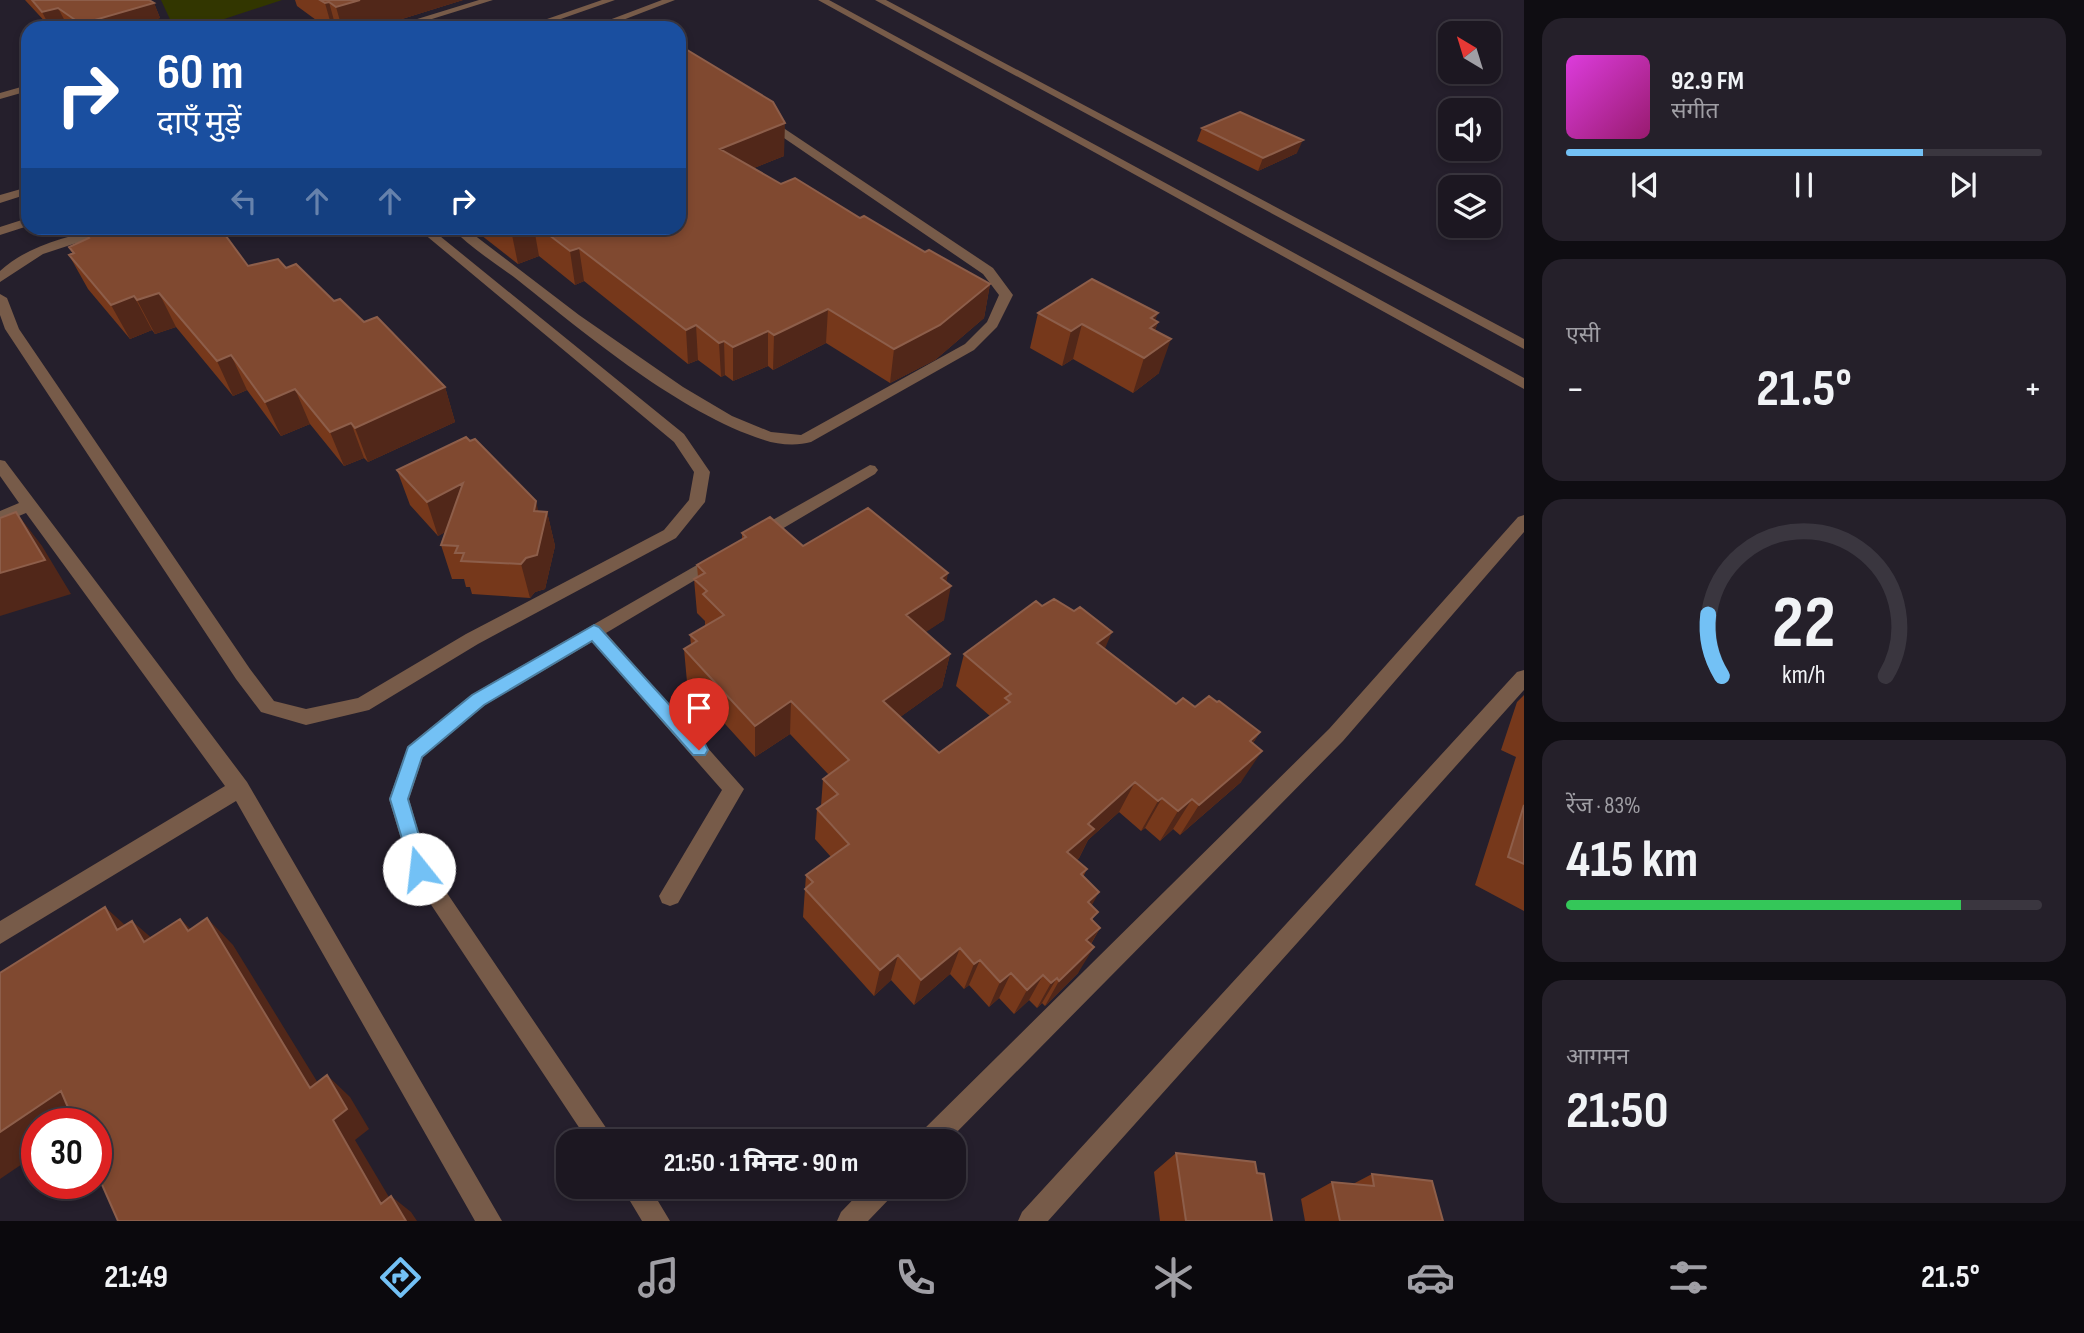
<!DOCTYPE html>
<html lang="hi">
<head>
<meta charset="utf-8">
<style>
  :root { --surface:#1c1721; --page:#25202a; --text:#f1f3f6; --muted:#a09fa5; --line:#3a363f; --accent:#73c1f5 }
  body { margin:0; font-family:"Sofia Sans Condensed","Noto Sans Devanagari",sans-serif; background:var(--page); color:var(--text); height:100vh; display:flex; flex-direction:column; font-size:26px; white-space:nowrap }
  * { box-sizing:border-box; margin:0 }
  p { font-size:23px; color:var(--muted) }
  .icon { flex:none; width:38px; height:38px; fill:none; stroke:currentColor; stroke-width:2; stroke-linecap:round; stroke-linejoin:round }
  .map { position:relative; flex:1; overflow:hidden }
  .side { display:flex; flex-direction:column; gap:18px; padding:18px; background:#0f0d12; width:560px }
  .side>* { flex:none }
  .hud { position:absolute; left:21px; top:21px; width:665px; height:214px; border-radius:21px; box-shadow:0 4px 10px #0003,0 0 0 2px var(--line); background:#1a4fa0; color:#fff; overflow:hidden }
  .needle { width:46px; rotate:322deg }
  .fabs { position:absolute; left:1438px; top:21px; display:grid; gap:14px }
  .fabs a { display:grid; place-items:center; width:63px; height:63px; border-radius:14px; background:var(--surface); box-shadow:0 4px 10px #0003,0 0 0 2px var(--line); font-size:35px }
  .speed { position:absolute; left:21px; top:1108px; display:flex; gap:14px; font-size:35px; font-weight:700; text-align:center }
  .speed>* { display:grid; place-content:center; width:91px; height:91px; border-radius:50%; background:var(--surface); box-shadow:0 4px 10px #0003,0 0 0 2px var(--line); line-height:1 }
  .speed .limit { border:10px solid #d22; background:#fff; color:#111 }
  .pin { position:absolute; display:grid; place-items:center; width:60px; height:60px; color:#fff; margin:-72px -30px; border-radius:50% 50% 50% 0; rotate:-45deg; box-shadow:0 0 7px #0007 }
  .pin .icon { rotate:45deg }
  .me { position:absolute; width:77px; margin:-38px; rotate:344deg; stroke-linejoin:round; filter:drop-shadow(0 0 5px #0008) }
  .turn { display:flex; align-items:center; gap:24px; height:147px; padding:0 21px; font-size:32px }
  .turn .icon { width:91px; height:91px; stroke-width:2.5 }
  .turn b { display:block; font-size:49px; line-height:60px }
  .lanes { display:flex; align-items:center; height:66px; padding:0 21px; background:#0003; justify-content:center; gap:35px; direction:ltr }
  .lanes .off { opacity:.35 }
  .big { font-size:52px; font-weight:700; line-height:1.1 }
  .side .card { flex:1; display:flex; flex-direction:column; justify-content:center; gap:10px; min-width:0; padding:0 24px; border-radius:21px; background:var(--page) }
  .side .dial { align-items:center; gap:0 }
  .dial svg { height:182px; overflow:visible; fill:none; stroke:var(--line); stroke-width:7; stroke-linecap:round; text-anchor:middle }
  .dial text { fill:var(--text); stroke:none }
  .song { display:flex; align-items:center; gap:21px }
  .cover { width:84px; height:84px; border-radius:10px; background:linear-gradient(135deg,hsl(300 70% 55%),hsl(320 70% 35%)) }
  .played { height:7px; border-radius:4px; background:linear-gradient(90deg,var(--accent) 75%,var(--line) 75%) }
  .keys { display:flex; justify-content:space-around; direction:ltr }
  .heat { display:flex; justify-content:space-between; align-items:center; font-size:38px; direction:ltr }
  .charge { height:10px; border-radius:5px; background:linear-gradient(90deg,#34c759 83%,var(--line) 0) }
  .trip { position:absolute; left:556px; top:1129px; width:410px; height:70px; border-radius:21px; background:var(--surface); box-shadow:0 4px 10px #0003,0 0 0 2px var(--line); font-weight:700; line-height:70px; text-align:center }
  .tab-bar { display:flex; height:112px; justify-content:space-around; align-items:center; background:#0b090d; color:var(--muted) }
  .tab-bar .icon { width:49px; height:49px }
  .tab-bar .on { color:var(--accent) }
  .tab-bar b { font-size:32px; color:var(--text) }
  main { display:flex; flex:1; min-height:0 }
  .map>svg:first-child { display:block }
</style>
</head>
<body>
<main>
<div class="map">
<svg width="1524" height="1221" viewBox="0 0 1524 1221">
  <rect width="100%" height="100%" fill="#251f2c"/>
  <!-- green -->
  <path fill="#323600" d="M161 0H282L197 28H174Z"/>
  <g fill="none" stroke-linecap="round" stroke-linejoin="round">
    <!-- minor -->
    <path fill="#775b49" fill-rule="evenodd" d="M479 0H493L403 28H388Z
      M602 0H615L535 28H521Z
      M662 0H675L602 28H588Z
      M818 0H829L1524 378V389Z
      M875 0H886L1524 339V349Z
      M28 85V91L0 99V93Z
      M762 119H770L993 268 1013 295 997 327 974 350 811 442C798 446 778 445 764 440 680 413 588 336 519 281 497 264 470 248 452 228H465L579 315 683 387 732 416 771 432 801 435 965 344 987 322 999 295 983 274 762 123Z
      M28 187V194L0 203V195Z
      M28 218V226L0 235V227Z
      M104 228H122L43 254 0 282V271C28 245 67 237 104 228Z
      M191 228H243C231 237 203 237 191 228Z
      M417 228H430L684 434 710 472 705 502 676 538 478 644 369 710 306 725 261 712 236 679 5 329 0 315V294L7 298 19 329 250 669 274 701 306 709 358 698 466 634 664 530 689 500 694 472 674 442Z
      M0 460 5 461 247 782 502 1221H475L236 801 0 944V921L225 786 26 513 0 524V511L19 503 0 476Z
      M870 465 875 466 878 470 875 474 765 539H753L751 535 753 531Z
      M1524 515V532L1343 741 948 1141H918L921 1132 1329 729 1518 517Z
      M716 554 722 556 724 560 722 564 606 633 744 789 678 903 670 906 662 903 659 896 722 790 592 642 485 705 423 757 409 799 428 865 615 1141H588L412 876 389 799 408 746 471 695Z
      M1524 670V690L1048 1221H1018L1022 1212 1517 672Z
      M621 1186H649L670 1221H642Z
      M866 1186H897L893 1195 868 1221H837L841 1212Z"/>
  </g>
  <!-- wall -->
  <path fill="#76381b" d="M25 0H149L154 3 160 18 126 28H73L66 23 50 27Z
    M295 0H463L373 28H327L297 6Z
    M679 45 784 156 754 168 781 184 860 218 925 252 990 284 984 318 935 360 890 383 826 343 773 370 768 366 733 381 725 375 721 377 698 360 688 364 584 281 575 285 539 256 518 264 472 228H679Z
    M1202 128 1297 153 1258 171 1197 141Z
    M87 236 248 266 286 268 364 322 445 387 455 422 368 462 364 458 344 466 310 424 281 436 247 390 233 396 176 327 155 334 152 330 130 339 88 289 69 255 73 254 69 247 88 239Z
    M1038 313 1155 321 1158 322 1155 330 1159 373 1133 393 1073 359 1062 366 1030 348Z
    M397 470 539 512H547L555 546 545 589 535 592 530 598 472 594 470 587H466L464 579H452L441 545 445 532 438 536 410 505Z
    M742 533 803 546 946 582 944 620 925 632 950 654 942 687 900 717 939 753 990 716 956 686 964 654 1042 606 1105 649 1176 704 1195 707 1260 732 1253 743 1241 782 1180 835 1173 829 1160 841 1145 828 1141 831 1119 812 1088 840 1079 858 1077 860 1087 869 1083 877 1092 905 1093 921 1100 928 1091 944 1078 973 1045 1006 1042 1003 1037 1008 1029 1000 1014 1014 999 998 989 1007 969 985 964 989 950 974 914 1005 891 980 874 996 803 917 806 875 831 857 815 839 817 809 821 806 823 779 829 775 790 734 755 757 687 682 684 649 691 645 690 635 705 626V621L697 613 694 579 698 577 697 565 742 539Z
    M1524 695V911L1475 885 1516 757 1501 750 1517 702Z
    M1176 1153 1257 1173 1272 1221H1160L1154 1172Z
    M1372 1174 1443 1221H1305L1301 1199 1332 1182 1353 1184Z"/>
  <!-- shaded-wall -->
  <path fill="#512719" d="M360 0H463L373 28H342L336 7Z
    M329 2 336 28H332L325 3Z
    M154 3 160 18 126 28H83L81 24Z
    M58 8 66 23 50 27 42 12Z
    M785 123 784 156 721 181 720 149Z
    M1303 140 1297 153 1258 171 1263 158Z
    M519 228H534L539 256 518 264 511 230Z
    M579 248 584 281 575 285 570 251Z
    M990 284 984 318 935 360 890 383 894 349Z
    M159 293 176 327 155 334 137 300Z
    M134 296 152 330 130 339 111 305Z
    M828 309 826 343 773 370 774 335Z
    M1158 313 1154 324 1158 322 1146 357 1151 318Z
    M1082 324 1073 359 1062 366 1071 331Z
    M696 325 698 360 688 364 686 330Z
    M768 331V366L733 381V347Z
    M1171 339 1159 373 1133 393 1144 358Z
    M724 341 725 375 721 377 719 343Z
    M231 355 247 390 233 396 217 361Z
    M445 387 455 422 368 462 355 428Z
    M295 389 310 424 281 436 265 402Z
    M351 423 364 458 344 466 330 432Z
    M463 483 473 518 438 536 427 502Z
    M536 501 543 531 547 512 555 546 545 589 535 592 530 598 521 564Z
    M16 512 42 546 71 594 0 616V573Z
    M948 573 945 590 951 586 944 620 901 649 906 615 941 578Z
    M1112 632 1098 665 1097 643Z
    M950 654 942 687 878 733 883 701Z
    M791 701 790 734 755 757V726Z
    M1260 732 1240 763 1250 741Z
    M1262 751 1241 782 1180 835 1199 805Z
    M1135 782 1119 812 1088 840 1079 858 1053 880 1067 852 1088 824Z
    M1162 798 1145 828 1141 831 1158 801Z
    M1192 799 1173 829 1160 841 1178 811Z
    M1099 892 1084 920 1088 902Z
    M105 907 135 934 117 930Z
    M207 918 233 945 334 1109 310 1088Z
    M180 919 208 945 188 931Z
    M132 921 162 947 144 942Z
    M1100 928 1084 955 1086 940Z
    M1094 947 1078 973 1045 1006 1059 981Z
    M960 948 950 974 914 1005 921 980Z
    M898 955 891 980 874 996 880 970Z
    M980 960 969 985 964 989 974 964Z
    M1011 973 999 998 989 1007 1000 982Z
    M1043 975 1029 1000 1014 1014 1027 990Z
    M1057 978 1042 1003 1037 1008 1051 983Z
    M327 1075 350 1097 369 1129 355 1140 402 1219 381 1204 333 1120Z
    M61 1091 80 1124H37V1154L0 1179V1132Z
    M391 1196 411 1212 417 1221H406Z"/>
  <!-- building -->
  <path fill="#804930" stroke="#8d5e4a" stroke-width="2" d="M32 0H149L154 3 81 24 58 8 42 12Z
    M320 0H360L336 7 329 2 325 3Z
    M679 45 773 102 785 123 720 149 781 184 795 178 860 218 864 216 925 252 929 250 990 284 940 325 894 349 828 309 774 335 768 331 733 347 724 341 719 343 696 325 686 330 579 248 570 251 540 228H679Z
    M1240 112 1303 140 1263 158 1202 128Z
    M107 228H220L248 266 278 259 286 268 296 264 334 301 340 299 364 322 377 317 445 387 355 428 351 423 330 432 295 389 265 402 231 355 217 361 159 293 137 300 134 296 111 305 69 255 74 253 69 247 89 238 87 236 93 232Z
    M507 228H519L511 230Z
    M1092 279 1158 313 1151 318 1158 322 1150 328 1171 339 1144 358 1082 324 1071 331 1038 313Z
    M466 437 470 441 475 439 536 501 534 511 547 512 537 555 526 558 521 564 461 561 464 553H455L458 546 441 545 463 483 427 502 397 470Z
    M868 508 948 573 941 578 951 586 906 615 950 654 883 701 939 753 1010 702 1005 698 1011 694 964 654 1036 601 1042 606 1054 599 1074 611 1080 607 1112 632 1097 643 1176 704 1183 698 1195 707 1209 696 1217 702 1219 701 1260 732 1250 741 1262 751 1199 805 1192 799 1178 811 1162 798 1158 801 1135 782 1088 824 1094 829 1067 852 1087 869 1081 874 1099 892 1088 902 1098 912 1091 919 1100 928 1086 940 1094 947 1059 981 1057 978 1051 983 1043 975 1027 990 1011 973 1000 982 980 960 974 964 960 948 921 980 898 955 880 970 805 889 813 882 806 875 849 844 817 809 838 794 823 779 849 760 791 701 755 726 684 649 697 641 690 635 724 615 703 594 707 591 694 579 705 573 697 565 746 537 742 533 770 517 803 546Z
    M16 512 45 560 0 573V518Z
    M1524 805V864L1508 857Z
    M105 907 117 930 132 921 144 942 180 919 188 931 207 918 310 1088 327 1075 347 1109 333 1120 381 1204 391 1196 406 1221H118L96 1171V1124H75L61 1091 0 1132V973Z
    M1176 1153 1255 1162 1257 1173 1264 1174 1272 1221H1186Z
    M1372 1174 1432 1181 1443 1221H1340L1332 1182 1374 1186Z"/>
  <!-- route -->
  <path fill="#73c1f5" stroke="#4b7d9f" stroke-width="2" d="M594 625 599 627 705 744 708 750 705 755H693L592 641 484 705 422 757 408 799 429 869 426 875 419 878 413 875 390 799 408 747 472 695Z"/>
</svg>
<div class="fabs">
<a><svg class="needle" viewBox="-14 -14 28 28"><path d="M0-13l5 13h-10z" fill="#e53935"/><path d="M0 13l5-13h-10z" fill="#a09fa5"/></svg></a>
<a><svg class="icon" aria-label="sound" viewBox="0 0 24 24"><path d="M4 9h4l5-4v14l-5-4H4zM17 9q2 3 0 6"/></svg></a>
<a><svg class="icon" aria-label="layers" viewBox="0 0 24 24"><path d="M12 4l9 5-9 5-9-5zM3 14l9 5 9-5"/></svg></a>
</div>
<div class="speed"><div class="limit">30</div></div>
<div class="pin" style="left:699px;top:750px;background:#d93025"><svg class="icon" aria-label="arrive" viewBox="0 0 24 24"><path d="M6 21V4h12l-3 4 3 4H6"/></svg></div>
<svg class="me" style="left:419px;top:869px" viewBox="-20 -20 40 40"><circle r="19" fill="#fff"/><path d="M0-13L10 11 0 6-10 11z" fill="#73c1f5"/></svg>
<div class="trip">21:50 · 1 मिनट · 90 m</div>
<div class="hud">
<div class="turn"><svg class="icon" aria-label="right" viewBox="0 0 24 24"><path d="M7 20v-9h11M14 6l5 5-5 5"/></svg><div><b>60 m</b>दाएँ मुड़ें</div></div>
<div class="lanes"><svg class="icon off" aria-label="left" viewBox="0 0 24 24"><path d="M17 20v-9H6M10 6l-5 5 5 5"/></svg><svg class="icon off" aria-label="ahead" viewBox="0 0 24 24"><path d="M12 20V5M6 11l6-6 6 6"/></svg><svg class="icon off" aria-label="ahead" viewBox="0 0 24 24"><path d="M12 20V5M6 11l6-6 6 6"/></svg><svg class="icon" aria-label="right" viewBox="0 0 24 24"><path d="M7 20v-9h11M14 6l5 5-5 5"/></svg></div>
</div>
</div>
<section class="side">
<div class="card">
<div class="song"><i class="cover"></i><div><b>92.9 FM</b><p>संगीत</p></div></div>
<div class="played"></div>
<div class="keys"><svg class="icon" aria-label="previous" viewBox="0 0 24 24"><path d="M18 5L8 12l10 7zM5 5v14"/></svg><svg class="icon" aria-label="pause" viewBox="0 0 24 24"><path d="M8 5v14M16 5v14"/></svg><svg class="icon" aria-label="next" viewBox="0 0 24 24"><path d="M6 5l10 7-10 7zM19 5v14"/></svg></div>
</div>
<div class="card"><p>एसी</p>
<div class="heat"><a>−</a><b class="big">21.5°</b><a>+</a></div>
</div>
<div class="card dial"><svg viewBox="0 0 100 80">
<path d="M14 69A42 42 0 1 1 86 69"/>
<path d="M14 69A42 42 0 0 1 8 42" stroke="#73c1f5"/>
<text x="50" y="56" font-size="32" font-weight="700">22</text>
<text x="50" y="72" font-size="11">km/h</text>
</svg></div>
<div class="card"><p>रेंज · 83%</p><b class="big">415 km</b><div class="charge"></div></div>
<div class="card"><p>आगमन</p><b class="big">21:50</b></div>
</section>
</main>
<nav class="tab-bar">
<b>21:49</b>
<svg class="icon on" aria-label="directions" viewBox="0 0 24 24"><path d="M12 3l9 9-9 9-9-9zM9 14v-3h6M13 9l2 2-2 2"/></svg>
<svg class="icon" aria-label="music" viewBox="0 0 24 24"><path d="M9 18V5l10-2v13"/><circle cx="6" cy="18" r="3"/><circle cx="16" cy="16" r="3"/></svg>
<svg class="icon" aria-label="phone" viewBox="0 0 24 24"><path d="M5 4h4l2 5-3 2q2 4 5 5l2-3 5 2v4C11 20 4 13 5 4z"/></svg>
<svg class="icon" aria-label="climate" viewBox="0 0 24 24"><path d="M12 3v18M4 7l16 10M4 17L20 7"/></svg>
<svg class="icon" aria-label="car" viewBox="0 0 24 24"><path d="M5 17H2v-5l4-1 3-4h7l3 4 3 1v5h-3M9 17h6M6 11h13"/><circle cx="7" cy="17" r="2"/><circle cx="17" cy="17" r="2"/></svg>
<svg class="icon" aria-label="filters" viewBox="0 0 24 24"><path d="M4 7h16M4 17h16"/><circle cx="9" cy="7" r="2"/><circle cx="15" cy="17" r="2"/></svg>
<b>21.5°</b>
</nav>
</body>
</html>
